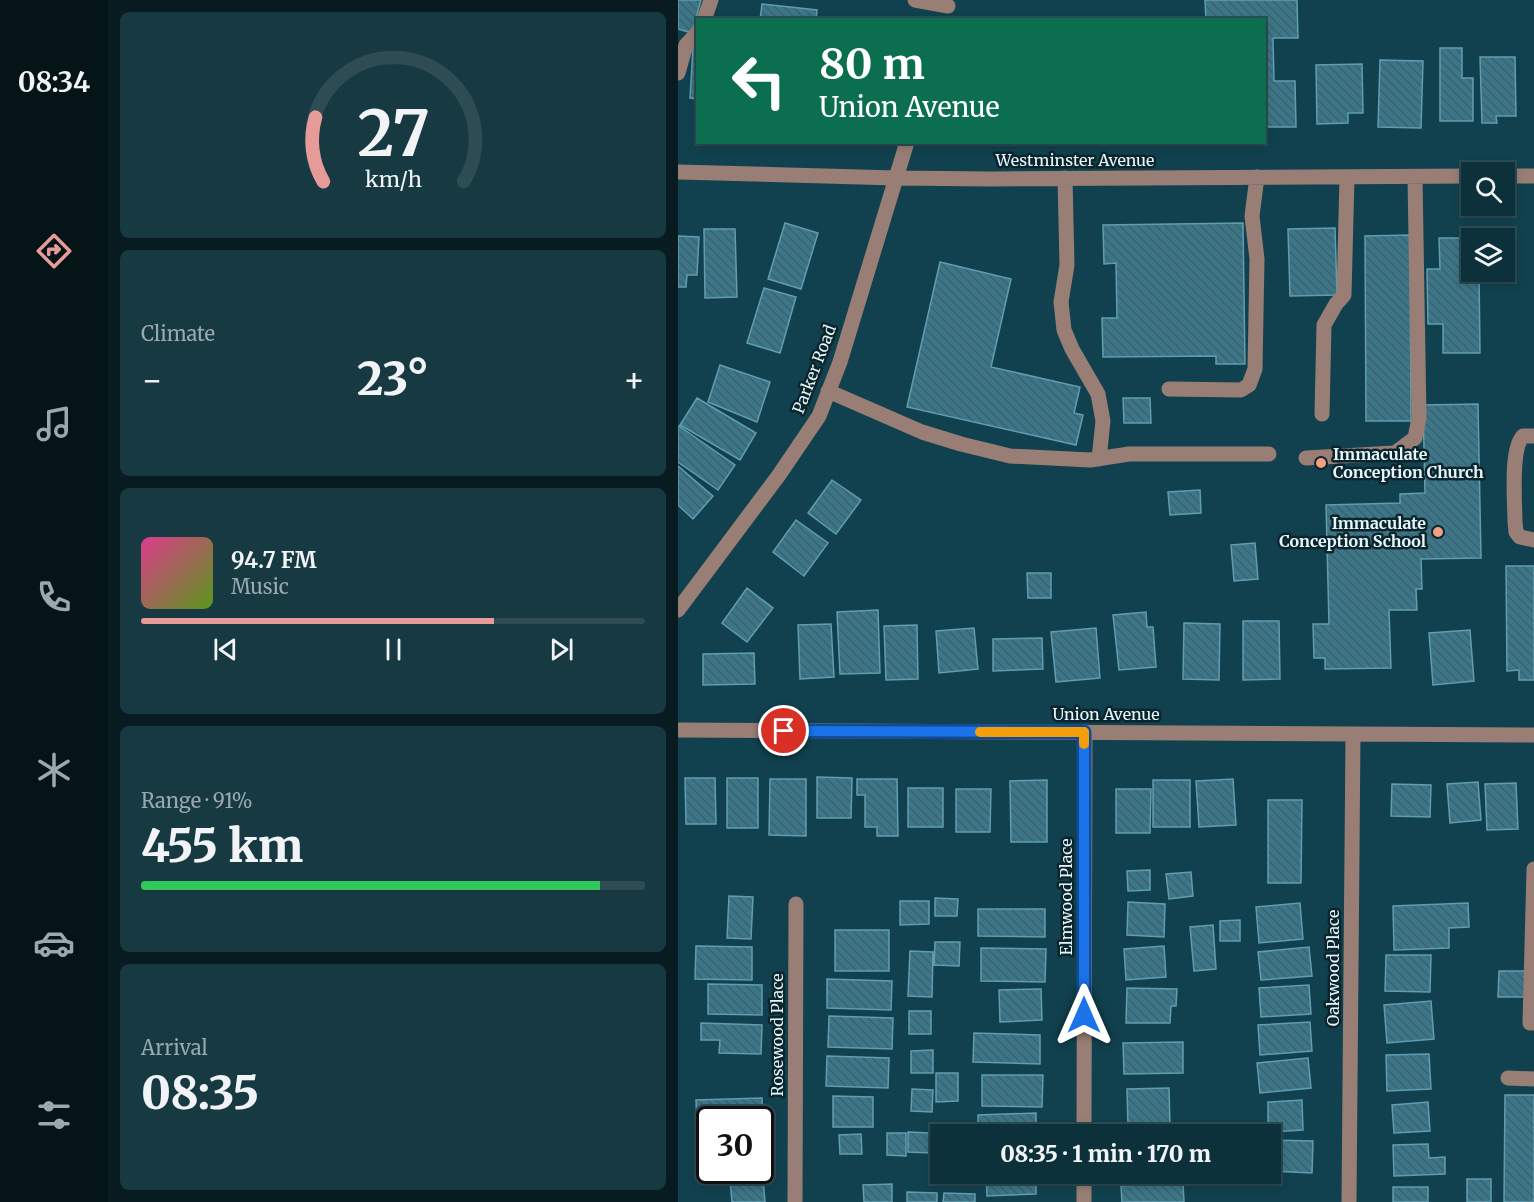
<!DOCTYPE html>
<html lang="en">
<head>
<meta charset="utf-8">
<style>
  :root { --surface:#0d313a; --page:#163942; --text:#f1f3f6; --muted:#9aa9af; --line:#2d4c54; --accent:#e69b98 }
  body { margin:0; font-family:Merriweather,serif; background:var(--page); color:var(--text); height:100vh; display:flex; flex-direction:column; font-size:22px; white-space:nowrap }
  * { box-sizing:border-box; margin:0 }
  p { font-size:20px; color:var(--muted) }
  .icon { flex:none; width:33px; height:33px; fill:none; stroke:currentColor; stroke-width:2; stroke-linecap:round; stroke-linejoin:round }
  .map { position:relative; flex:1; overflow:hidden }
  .details { display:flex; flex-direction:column; gap:12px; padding:12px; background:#071b20; width:570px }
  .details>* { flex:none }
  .banner { position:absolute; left:18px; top:18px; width:570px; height:126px; border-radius:0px; box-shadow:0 3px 9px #0003,0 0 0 2px var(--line); background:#0b6e4f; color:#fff; overflow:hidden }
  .controls { position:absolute; left:783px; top:162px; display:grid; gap:12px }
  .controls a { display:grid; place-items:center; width:54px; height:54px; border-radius:0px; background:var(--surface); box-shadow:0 3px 9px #0003,0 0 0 2px var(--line); font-size:30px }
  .speed { position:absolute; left:18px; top:1106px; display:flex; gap:12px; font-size:30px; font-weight:700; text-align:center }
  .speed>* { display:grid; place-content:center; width:78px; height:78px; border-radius:50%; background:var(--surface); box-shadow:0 3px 9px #0003,0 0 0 2px var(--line); line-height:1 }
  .speed .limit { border:3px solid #111; border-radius:9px; background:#fff; color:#111 }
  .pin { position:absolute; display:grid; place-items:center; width:51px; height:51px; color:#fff; margin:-26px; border:3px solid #fff; border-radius:50%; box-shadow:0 2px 6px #0007 }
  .me { position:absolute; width:66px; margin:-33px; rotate:0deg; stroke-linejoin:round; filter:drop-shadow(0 0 4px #0008) }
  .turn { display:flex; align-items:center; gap:21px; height:126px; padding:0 24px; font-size:27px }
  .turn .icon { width:78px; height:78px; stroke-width:2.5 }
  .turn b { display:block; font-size:42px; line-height:51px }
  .big { font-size:45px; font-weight:800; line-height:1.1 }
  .details .tile { flex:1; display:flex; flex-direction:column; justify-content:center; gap:9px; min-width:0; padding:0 21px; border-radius:9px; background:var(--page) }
  .details .dial { align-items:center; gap:0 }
  .dial svg { height:156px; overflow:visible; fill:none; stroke:var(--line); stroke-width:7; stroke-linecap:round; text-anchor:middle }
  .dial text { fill:var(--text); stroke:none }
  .song { display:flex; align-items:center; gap:18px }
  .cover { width:72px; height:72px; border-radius:9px; background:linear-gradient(135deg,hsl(330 70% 55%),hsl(90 70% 35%)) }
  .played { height:6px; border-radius:3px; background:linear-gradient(90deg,var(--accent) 70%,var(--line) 70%) }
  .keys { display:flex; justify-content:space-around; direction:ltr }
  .heat { display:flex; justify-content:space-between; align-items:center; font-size:33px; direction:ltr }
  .charge { height:9px; border-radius:4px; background:linear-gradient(90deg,#34c759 91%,var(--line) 0) }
  .trip { position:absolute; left:252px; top:1124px; width:351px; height:60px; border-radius:0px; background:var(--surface); box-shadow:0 3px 9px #0003,0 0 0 2px var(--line); font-weight:800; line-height:60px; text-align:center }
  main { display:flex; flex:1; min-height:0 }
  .tabs { display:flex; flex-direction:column; width:108px; justify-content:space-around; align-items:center; background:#051417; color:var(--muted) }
  .tabs .icon { width:42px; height:42px }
  .tabs .selected { color:var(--accent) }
  .tabs b { font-size:27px; color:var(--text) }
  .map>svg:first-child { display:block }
</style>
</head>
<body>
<main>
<nav class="tabs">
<b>08:34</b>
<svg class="icon selected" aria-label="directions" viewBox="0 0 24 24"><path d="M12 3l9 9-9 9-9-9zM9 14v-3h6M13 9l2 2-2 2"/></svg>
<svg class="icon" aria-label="music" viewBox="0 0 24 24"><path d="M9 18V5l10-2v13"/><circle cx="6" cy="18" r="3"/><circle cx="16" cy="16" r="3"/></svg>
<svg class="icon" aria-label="phone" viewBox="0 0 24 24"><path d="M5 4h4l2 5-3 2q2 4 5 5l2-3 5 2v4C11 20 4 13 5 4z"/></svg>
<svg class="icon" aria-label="climate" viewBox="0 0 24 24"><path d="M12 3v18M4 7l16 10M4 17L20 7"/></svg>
<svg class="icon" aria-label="car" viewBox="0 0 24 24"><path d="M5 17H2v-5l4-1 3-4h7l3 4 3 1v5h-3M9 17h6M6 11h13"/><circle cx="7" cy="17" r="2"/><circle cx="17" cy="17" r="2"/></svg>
<svg class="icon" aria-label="filters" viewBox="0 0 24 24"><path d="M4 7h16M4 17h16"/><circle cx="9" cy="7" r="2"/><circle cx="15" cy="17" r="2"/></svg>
</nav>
<section class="details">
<div class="tile dial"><svg viewBox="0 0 100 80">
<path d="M14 69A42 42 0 1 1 86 69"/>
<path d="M14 69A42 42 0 0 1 10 36" stroke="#e69b98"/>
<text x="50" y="56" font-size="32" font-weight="700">27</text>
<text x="50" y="72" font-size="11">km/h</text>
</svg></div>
<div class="tile"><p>Climate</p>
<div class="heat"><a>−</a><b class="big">23°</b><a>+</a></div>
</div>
<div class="tile">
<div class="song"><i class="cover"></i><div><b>94.7 FM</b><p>Music</p></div></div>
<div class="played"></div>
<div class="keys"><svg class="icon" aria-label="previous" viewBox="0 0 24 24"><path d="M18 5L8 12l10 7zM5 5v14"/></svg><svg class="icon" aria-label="pause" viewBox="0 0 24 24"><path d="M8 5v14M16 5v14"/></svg><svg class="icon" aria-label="next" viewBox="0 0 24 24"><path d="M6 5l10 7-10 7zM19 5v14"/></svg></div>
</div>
<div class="tile"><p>Range · 91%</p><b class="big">455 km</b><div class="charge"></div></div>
<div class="tile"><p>Arrival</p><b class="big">08:35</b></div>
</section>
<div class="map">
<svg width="856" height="1202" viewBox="0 0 856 1202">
  <defs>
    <pattern id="building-back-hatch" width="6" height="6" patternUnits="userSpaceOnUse" patternTransform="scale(1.5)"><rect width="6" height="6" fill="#3b7789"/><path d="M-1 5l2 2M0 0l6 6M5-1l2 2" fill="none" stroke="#40606a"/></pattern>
  </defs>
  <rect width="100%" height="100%" fill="#11414e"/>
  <!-- building -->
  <path fill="url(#building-back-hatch)" stroke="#619db0" stroke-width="1.5" d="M0 0H23L14 33 0 29Z
    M527 0H619L620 38H595L596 81H617L618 127H586V20H528Z
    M84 4 139 10 138 20H82Z
    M20 46V99L12 98 15 47Z
    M762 48H784V78H795V121H762Z
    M802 57H837L838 116H818L819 123H804Z
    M702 60 745 61 743 128 700 127Z
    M684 64 685 113H670V123L639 124 638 65Z
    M107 223 140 233 123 289 90 279Z
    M565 223 567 364H538V356L425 357 424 318H439L438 263 426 264 425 225Z
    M657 228 659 295 612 296 610 229Z
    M26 229H57L59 297 27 298Z
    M732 235 733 421H688L687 236Z
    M0 236 21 237 19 275H9L8 287H0Z
    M761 238H801H794V272H801L802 353H765V324H750L749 269H762Z
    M262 262 333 279 313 367 402 387 396 413 405 415 398 445 229 407Z
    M86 288 118 297 102 353 69 343Z
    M42 365 92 382 79 422 30 402Z
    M19 398 78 433 62 460 2 425Z
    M445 398H472L473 423H446Z
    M800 404 803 558 743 559 744 589H738L739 610H711L713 668 647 669V658H636L635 624H651L648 505 722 503V494L747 493 745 405Z
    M1 426 57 465 40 490 0 462V427Z
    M0 466 35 496 15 519 0 505Z
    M154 480 183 500 158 534 130 513Z
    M522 490 523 513 492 515 490 492Z
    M118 520 150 543 126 576 95 552Z
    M577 543 580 579 556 581 553 545Z
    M828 566H856V680H841V670L829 671Z
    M349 573H373V598H350Z
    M69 588 95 608 69 642 44 623Z
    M200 610 202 673 162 674 159 612Z
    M468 612 469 627H475L478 667 441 670 435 615Z
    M565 621H601L602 679 565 680Z
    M506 623 542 624 541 680 505 679Z
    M153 624 156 677 122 679 120 625Z
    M239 625 240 679 208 680 206 626Z
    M296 628 300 669 261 673 258 631Z
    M418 628 422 678 378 682 373 632Z
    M792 630 796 681 755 685 751 633Z
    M364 638 365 669 315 671V639Z
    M76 653 77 684 25 685V654Z
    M139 777 174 778 173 818H139Z
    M7 778H37L38 824H8Z
    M49 778H80V828H49Z
    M92 779H128V836L91 835Z
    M179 779H219L220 836H199V827H187V795H179Z
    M555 779 558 825 521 827 518 781Z
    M369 780V842H333L332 781Z
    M475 780H512V827H475Z
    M800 782 803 820 772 823 769 784Z
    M838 783 840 829 809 830 807 784Z
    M714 784 753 785 752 817 713 816Z
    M230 788H265V827H230Z
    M278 789H313L312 832H278Z
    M438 789H473L472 833H438Z
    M590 800H624L623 883H590Z
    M472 870V890L450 891 449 871Z
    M513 872 515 896 491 899 488 874Z
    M51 896 75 897 73 939 49 938Z
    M257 898 280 899 279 916H257Z
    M222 901H251V924L222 925Z
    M450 902 487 904 486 937 449 935Z
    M622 903 625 939 581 943 578 907Z
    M790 903 791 927 771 928V948L716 950 715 906Z
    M300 909H367V937L300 936Z
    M562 920V941H542V921Z
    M535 925 538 969 516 971 512 927Z
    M157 930H211V971H157Z
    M257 942H282L281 966 256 965Z
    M18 946 74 947V980L17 979Z
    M486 946 488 977 448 980 446 949Z
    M631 947 634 976 583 980 580 952Z
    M303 948 368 949 367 982 303 981Z
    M232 951 255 952 254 997 230 996Z
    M708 955H753L752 992 707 991Z
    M821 971H847V997H820Z
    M149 979 214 981 213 1010 149 1008Z
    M30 984 84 985V1015L30 1014Z
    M631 985 633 1014 583 1017 581 988Z
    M449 988 499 989 498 1006H493L492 1023H448Z
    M363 989 364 1020 322 1022 321 990Z
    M753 1001 756 1039 709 1043 706 1005Z
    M231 1011H253V1034H231Z
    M151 1016 215 1018 214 1049 150 1047Z
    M632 1022 634 1051 582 1055 580 1025Z
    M23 1023 84 1025 83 1054 41 1053 42 1040H23Z
    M296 1033 362 1035V1064L295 1062Z
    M505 1042V1073L446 1074 445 1043Z
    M255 1050V1073H233V1051Z
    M751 1054 753 1089 709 1091 708 1055Z
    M149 1056 211 1058 210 1088 148 1086Z
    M630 1058 633 1088 582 1093 579 1063Z
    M258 1073H280V1101L258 1102Z
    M304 1075H365L364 1107 304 1106Z
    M491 1088 492 1125 450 1126 449 1089Z
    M234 1089 255 1090 254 1112 233 1111Z
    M827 1095H856V1202H826Z
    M155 1096 195 1097V1127H155Z
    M84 1098 85 1128H82V1119H32V1130H19L18 1100Z
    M624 1100 625 1130 590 1132V1102Z
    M750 1102 752 1131 716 1133 714 1105Z
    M358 1113V1134H300V1115Z
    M230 1132 253 1133V1153L230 1152Z
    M209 1133H228V1156L209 1155Z
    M183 1134 184 1154H162L161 1135Z
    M592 1140 635 1141 634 1173 592 1171Z
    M750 1144 751 1158 767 1157V1174L716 1176 715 1145Z
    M308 1173H365V1182H358V1194L309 1196Z
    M85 1178 87 1202H54L52 1180Z
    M789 1179H813V1202H789Z
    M505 1183 506 1202H444L443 1186Z
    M214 1184V1202H186L185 1185Z
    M715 1187H750V1202H715Z
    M229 1192 259 1193V1202H229Z
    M266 1193 297 1194V1202H265Z"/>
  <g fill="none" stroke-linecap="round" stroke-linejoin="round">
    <!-- minor -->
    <path stroke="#987e74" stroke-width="15" d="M237 0 270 6
      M26 20 33 0
      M0 73 8 45 20 32
      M0 172 218 178 312 179 794 176
      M826 176H856
      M387 178 389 265 383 302 386 330 394 349 420 394 425 421 421 459
      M491 389 563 390 571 385 577 369 579 259 574 216 579 177
      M150 391 244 432 283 444 332 456 412 460 451 454H591
      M644 414 646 325 658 304 666 295 669 177
      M856 436H845C832 449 837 503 837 522L838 532 842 537 856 540
      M628 458 717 453 737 438 741 418 737 177
      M0 610 101 475 141 416 162 362 229 142
      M0 730 856 735
      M856 869 852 1023H856
      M830 1078 856 1079
      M406 1134 407 732
      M117 1202 118 904
      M406 1202V1173
      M671 1202 675 734"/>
  </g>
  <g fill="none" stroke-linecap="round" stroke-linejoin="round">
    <!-- route casing -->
    <g stroke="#114b97" stroke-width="15">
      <path id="route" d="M106 731 406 732V1015"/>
    </g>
    <!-- route -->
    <use href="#route" stroke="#1a73e8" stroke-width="10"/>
    <!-- slow -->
    <path stroke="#f59e0b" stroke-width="10" d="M302 732H406V744"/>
  </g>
  <!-- markers -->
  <g fill="#f39f83" stroke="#0c252c" stroke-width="2">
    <circle cx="643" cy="463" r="6"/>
    <circle cx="760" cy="532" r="6"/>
  </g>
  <g text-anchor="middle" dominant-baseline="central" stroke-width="5" stroke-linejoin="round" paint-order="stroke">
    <!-- street labels -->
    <g font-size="16" fill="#e6f8fe" stroke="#0c252c">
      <text x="397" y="160">Westminster Avenue</text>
      <text transform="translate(136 369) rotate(-69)">Parker Road</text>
      <text x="428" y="714">Union Avenue</text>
      <text transform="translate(388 897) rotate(-90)">Elmwood Place</text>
      <text transform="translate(655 968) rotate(-90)">Oakwood Place</text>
      <text transform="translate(99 1035) rotate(-90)">Rosewood Place</text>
    </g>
    <!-- poi labels -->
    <g font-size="16" font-weight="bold" fill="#e6f8fe" stroke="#0c252c" text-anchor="start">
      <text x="655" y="454">Immaculate<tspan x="655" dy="18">Conception Church</tspan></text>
      <text x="748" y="523" text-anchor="end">Immaculate<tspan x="748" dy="18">Conception School</tspan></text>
    </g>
  </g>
</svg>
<div class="controls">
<a><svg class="icon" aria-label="search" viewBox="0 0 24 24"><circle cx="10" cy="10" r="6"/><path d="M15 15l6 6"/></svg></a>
<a><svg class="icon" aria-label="layers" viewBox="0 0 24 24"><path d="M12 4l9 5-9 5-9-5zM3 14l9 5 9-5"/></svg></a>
</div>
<div class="speed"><div class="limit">30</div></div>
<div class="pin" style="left:106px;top:731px;background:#d93025"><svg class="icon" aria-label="arrive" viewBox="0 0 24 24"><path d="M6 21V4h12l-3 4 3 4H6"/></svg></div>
<svg class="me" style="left:406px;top:1015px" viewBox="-20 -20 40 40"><path d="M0-17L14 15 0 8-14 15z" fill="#1a73e8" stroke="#fff" stroke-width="4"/></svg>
<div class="trip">08:35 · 1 min · 170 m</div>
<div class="banner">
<div class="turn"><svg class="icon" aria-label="left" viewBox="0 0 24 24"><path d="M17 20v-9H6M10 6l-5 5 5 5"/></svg><div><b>80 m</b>Union Avenue</div></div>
</div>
</div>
</main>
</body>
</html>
